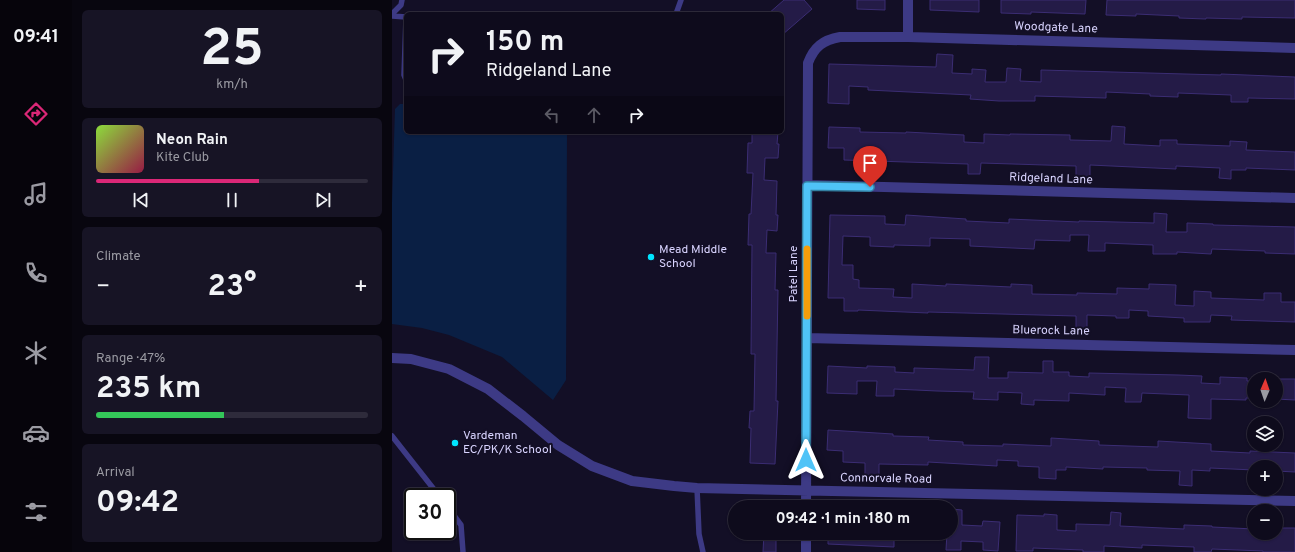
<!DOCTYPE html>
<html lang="en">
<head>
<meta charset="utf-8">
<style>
  :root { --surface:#0e0b1c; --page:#171425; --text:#f1f3f6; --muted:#9b9ba3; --line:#2e2b3b; --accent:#db2777 }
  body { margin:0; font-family:Overpass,sans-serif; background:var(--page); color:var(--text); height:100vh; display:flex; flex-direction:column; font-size:15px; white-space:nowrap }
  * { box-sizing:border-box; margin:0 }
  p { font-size:13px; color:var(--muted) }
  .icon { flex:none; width:22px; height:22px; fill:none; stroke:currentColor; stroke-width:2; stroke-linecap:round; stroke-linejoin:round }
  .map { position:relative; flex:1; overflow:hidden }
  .sheet { display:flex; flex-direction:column; gap:10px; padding:10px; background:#08060f; width:320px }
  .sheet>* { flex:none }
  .banner { position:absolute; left:12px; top:12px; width:380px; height:122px; border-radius:6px; box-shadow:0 1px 3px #0004,0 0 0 1px var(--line); background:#0e0b1c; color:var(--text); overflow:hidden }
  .needle { width:26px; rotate:2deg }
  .buttons { position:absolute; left:855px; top:372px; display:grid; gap:8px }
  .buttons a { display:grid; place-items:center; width:36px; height:36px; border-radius:50%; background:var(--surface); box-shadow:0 1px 3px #0004,0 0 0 1px var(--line); font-size:20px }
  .speed { position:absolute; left:12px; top:488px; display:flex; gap:8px; font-size:20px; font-weight:700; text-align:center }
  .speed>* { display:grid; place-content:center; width:52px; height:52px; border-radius:50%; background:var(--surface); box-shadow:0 1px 3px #0004,0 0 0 1px var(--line); line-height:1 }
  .speed .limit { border:2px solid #111; border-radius:6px; background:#fff; color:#111 }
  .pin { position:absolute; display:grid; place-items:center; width:34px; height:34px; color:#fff; margin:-41px -17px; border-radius:50% 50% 50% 0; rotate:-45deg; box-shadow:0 0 4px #0007 }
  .pin .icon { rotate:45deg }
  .me { position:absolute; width:44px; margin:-22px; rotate:0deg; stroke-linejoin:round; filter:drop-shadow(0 0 3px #0008) }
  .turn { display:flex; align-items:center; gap:14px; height:84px; padding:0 16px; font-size:18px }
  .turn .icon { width:52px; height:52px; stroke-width:2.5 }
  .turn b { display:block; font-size:28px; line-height:34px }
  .lanes { display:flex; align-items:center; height:38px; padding:0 16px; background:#0003; justify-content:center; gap:20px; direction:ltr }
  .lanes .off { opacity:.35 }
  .big { font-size:30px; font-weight:700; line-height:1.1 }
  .sheet .card { flex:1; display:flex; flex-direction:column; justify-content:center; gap:6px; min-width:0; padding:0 14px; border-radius:6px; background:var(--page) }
  .sheet .dial { align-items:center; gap:0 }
  .dial b { font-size:52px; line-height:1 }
  .song { display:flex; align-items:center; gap:12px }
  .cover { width:48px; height:48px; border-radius:6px; background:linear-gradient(135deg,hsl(90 70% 55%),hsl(340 70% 35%)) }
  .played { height:4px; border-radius:2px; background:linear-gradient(90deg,var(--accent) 60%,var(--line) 60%) }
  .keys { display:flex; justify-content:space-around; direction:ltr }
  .heat { display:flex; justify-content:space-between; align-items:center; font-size:22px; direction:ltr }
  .charge { height:6px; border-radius:3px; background:linear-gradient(90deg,#34c759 47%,var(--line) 0) }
  .trip { position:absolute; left:336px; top:500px; width:230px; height:40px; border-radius:20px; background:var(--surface); box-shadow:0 1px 3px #0004,0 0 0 1px var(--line); font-weight:700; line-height:40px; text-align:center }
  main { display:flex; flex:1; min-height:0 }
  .tabs { display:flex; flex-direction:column; width:72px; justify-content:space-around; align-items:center; background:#06040b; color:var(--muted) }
  .tabs .icon { width:28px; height:28px }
  .tabs .selected { color:var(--accent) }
  .tabs b { font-size:18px; color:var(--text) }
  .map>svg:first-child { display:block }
</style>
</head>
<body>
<main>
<nav class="tabs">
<b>09:41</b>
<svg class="icon selected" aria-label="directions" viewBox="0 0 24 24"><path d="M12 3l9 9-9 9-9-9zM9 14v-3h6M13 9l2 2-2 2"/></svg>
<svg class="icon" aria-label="music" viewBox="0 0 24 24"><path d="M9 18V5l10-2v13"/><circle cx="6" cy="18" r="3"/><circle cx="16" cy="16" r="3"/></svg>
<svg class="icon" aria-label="phone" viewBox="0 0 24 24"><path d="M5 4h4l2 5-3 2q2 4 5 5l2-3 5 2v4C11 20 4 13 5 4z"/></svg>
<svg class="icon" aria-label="climate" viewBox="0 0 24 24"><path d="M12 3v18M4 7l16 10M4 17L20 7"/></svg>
<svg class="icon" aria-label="car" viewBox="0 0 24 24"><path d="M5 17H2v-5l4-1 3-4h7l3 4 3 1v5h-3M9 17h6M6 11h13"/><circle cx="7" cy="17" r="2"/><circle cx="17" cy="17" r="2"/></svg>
<svg class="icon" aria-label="filters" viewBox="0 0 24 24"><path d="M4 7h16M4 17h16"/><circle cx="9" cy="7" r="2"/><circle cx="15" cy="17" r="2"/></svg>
</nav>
<section class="sheet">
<div class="card dial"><b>25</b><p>km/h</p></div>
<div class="card">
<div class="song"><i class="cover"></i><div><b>Neon Rain</b><p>Kite Club</p></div></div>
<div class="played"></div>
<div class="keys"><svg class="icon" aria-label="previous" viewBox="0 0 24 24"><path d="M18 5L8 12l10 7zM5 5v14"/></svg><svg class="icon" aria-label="pause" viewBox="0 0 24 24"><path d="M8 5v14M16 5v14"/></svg><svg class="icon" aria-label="next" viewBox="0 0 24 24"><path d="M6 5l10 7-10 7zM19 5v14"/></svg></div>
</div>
<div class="card"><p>Climate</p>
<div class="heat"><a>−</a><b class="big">23°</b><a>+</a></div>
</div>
<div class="card"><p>Range · 47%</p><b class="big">235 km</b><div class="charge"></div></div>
<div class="card"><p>Arrival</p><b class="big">09:42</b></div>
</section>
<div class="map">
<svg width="903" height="552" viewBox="0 0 903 552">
  <rect width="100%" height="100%" fill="#130f26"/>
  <!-- water -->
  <path fill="#0a1f44" d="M8 104H14V132H175L174 380 161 400 110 357 57 335 30 328 0 324V203L3 109Z"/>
  <!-- building -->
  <path fill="#241b47" stroke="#3b2d73" d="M392 0H412L420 9 390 35V14H376Z
    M465 0H493V10L465 9Z
    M538 0H587V12L538 10Z
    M609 0H694L693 14 639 12V14L609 13Z
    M715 0H903V18L850 17V19L814 18V19L787 18V16L744 14V16L714 15Z
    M545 54 561 55 560 73 580 74V69L594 70 593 82H614L615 68 629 69 628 81 649 82V70L829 75V74L903 77V99L856 98V102H839V95L786 93V97L758 96V94L714 92V98L643 96V101H607L578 99 579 95 476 90V87L457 86V104L436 103 437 64 544 67Z
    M720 126 733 127 732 144 768 146V140H785V144L838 146V141L855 142 854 150 903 152V170L854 168V170H839V179L827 178 828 168 784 166V169L698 165V181L684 180V166L589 163 588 174H576V164L452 160V148H436L437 127 468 128V132L514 133V132L572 135V142L592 143V134L618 135V134L678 135V140L719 141Z
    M360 132H386L385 144H387L386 158H373L372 180 385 181 384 215H386L385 231 375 230 374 253H384L383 290H386L384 401H386L383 464 358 463 359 428H357L358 411H362L363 354H359L360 245H356L357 214H359L361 173H355L356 143H360Z
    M762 213 775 214 774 232H795V223L821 224V225L903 227V254L873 253V251L820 249 819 254 785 252V254H761V245L713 243V251H696L697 235H678V241L643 240 642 249 578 246V239L538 238V246L502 245V247L478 246V237L451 236 450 265H461V279L467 280V288L502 289 501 297 520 298V284L554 286V284L619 287V284L640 285V294L685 295V293L725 294V288L757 289V284L784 285 783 305 802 306V291L819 292V298L872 300V293H889V302H903V322L839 320 840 316 819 315 818 322H792V318L756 316V311L737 310V318H724V316L695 315V329H684V316L536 312V313L466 310V311H452V298H436L438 215 493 216V224L513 225 514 215 574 219V221L617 223V219L687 222V221L762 223Z
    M583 357H597L596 378H616V372L651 373V361H661V372H677V376L697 377V373L786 375 810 376 809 383 828 384V377L855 378V381H862V398H854V400L819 399V419L796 418 797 395 750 393 749 402H733L734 388 713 387V395L677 393V401L642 400V405L629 404 630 393 606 392V400L581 399 582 392 545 391 502 389V396H484L485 381H465V394L435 393 436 366 475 368V366L503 367V372L522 373V368L582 370Z
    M884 379H903V400L884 399Z
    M436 430 501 434V436L537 437 536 440 571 442V445L611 446V444L659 446V438L707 441V445L766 447V441L819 444V451L858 453V451L903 453V472L884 471V467H862V470L818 468V471L800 470V486L787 485 788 471 755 470V468L711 467V469L674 467V470H664V479L647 478V467L626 466V461L605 460V466L536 462V465L487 464V476L473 475V463L451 462V451L435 450Z
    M559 509 570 510V525L590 526 591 521 608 522 606 551 591 550V542L569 541V550H554L555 533H559Z
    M719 512 729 513 728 526 792 529V525L820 526V527L862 529V533H884V528H903V552H871V551L820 549 819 552H802V547L750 545V548L712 546V552H691V550L641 548V551H624L625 515 652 516V514L665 515V530L684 531V524L718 525Z
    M372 533H384V552H371Z
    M436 533H502V547L436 544Z"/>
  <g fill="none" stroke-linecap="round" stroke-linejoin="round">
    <!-- lane -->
    <path stroke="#3d3a85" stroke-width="5.5" d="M0 14 9 5 10 0
      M284 14 289 0
      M0 16 14 17 12 75 14 80
      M0 436 48 497
      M305 488 307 534 311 552
      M55 506 69 525 71 552"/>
    <!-- street -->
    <path stroke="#3d3a85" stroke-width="10" d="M516 37V0
      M415 185 903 198
      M415 338 903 350
      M0 358 19 359 57 369 96 389 131 416 166 445 200 466 240 481 282 486 305 488 903 501
      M414 507 416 63C422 47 431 40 448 37H516L903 48
      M414 552V533"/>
  </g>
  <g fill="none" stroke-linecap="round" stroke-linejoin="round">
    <!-- route casing -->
    <g stroke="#337fa1" stroke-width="10">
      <path id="route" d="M414 460 415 186 478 187"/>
    </g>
    <!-- route -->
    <use href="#route" stroke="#4fc3f7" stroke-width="7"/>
    <!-- slow -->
    <path stroke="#f59e0b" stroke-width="7" d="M415 316V249"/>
  </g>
  <!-- markers -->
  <g fill="#00e5ff" stroke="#130f26" stroke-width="1.5">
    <circle cx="259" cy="257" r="4"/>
    <circle cx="63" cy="443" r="4"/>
  </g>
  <g text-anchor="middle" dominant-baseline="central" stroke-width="4" stroke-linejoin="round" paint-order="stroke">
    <!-- street labels -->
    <g font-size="12" fill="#d9d4ff" stroke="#130f26">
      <text transform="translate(664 28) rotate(2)">Woodgate Lane</text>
      <text transform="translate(659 179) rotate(2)">Ridgeland Lane</text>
      <text transform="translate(402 274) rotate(-90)">Patel Lane</text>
      <text transform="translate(659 331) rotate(1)">Bluerock Lane</text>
      <text transform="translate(494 479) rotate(1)">Connorvale Road</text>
    </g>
    <!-- poi labels -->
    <g font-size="12" fill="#d9d4ff" stroke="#130f26" text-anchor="start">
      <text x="267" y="250">Mead Middle<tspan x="267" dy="14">School</tspan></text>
      <text x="71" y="436">Vardeman<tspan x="71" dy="14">EC/PK/K School</tspan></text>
    </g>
  </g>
</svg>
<div class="buttons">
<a><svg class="needle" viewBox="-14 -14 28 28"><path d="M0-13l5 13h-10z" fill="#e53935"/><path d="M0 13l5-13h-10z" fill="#9b9ba3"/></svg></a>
<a><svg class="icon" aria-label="layers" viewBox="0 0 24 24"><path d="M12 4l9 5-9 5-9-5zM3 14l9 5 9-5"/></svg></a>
<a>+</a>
<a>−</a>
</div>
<div class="speed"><div class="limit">30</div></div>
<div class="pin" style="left:478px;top:187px;background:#d93025"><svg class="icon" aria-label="arrive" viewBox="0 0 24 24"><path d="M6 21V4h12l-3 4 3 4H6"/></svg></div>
<svg class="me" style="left:414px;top:460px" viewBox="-20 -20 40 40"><path d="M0-17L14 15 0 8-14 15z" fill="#4fc3f7" stroke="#fff" stroke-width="4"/></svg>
<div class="trip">09:42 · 1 min · 180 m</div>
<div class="banner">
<div class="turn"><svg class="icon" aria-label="right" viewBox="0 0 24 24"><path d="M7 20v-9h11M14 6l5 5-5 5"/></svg><div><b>150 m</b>Ridgeland Lane</div></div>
<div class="lanes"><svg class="icon off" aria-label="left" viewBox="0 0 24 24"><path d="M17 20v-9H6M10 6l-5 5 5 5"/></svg><svg class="icon off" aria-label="ahead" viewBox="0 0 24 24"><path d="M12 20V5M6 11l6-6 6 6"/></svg><svg class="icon" aria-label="right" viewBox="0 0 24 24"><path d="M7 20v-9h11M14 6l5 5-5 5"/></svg></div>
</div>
</div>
</main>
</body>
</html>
